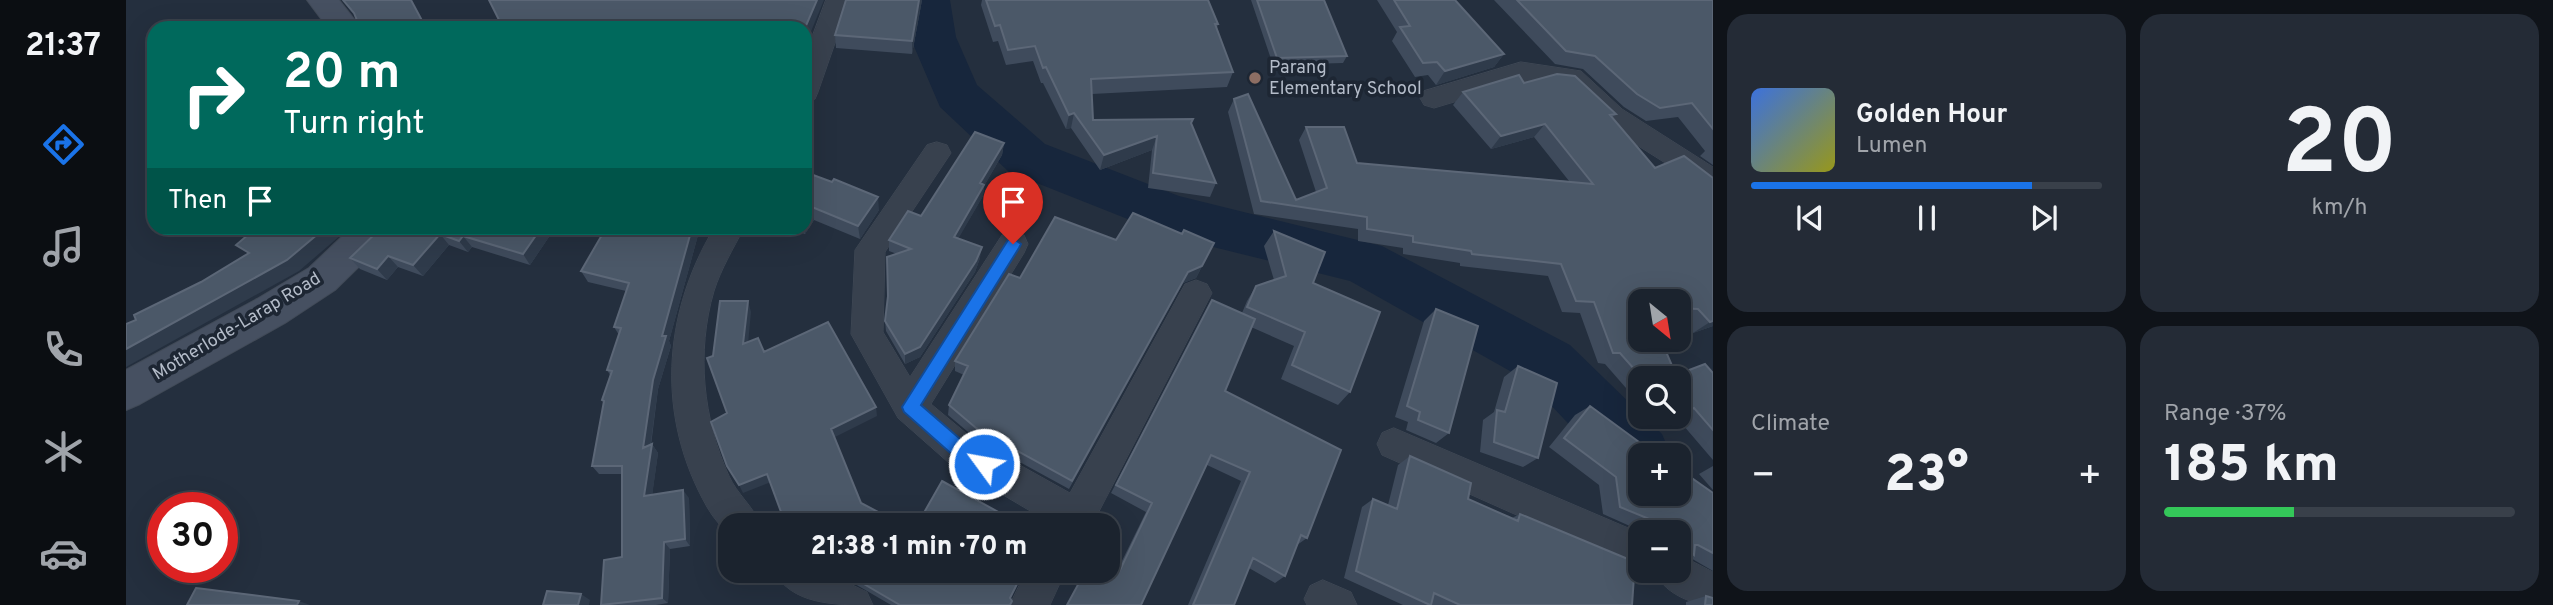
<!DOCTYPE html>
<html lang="en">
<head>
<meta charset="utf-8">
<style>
  :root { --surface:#1b232e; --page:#242b36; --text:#f1f3f6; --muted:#a0a4aa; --line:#39404a; --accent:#1a73e8 }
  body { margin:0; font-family:Overpass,sans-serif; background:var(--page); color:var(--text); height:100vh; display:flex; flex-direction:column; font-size:26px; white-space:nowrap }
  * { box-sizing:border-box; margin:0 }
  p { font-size:23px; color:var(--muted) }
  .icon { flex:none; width:38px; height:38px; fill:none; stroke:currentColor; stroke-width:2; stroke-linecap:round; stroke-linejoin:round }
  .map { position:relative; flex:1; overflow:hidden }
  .drawer { display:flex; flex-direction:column; gap:14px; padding:14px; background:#0f1319; width:840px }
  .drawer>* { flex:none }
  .guide { position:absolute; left:21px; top:21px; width:665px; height:214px; border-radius:21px; box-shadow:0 7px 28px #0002,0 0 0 2px var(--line); background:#00695c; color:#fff; overflow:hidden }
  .needle { width:46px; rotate:150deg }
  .tools { position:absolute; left:1502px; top:289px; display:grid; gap:14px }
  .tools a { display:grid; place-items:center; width:63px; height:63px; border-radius:14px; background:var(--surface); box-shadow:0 7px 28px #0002,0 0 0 2px var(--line); font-size:35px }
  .speed { position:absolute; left:21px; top:492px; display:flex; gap:14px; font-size:35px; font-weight:700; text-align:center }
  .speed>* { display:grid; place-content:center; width:91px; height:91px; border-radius:50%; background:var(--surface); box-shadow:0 7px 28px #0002,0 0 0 2px var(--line); line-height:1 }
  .speed .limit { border:10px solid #d22; background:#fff; color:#111 }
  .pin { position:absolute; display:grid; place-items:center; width:60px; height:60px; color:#fff; margin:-72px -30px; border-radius:50% 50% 50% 0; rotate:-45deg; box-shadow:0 0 7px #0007 }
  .pin .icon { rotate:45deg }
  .me { position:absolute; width:77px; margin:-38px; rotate:302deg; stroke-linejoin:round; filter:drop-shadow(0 0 5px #0008) }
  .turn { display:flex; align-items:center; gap:24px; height:147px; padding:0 21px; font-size:32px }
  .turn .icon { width:91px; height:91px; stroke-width:2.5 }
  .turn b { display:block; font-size:49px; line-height:60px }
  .then { display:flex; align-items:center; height:66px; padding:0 21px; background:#0003; gap:14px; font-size:26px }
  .big { font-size:52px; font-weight:800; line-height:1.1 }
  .drawer .card { flex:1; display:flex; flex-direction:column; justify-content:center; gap:10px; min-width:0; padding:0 24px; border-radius:21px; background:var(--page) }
  .drawer .dial { align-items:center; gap:0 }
  .dial b { font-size:91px; line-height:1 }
  .song { display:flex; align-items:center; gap:21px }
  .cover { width:84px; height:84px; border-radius:10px; background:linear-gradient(135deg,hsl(220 70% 55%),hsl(60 70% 35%)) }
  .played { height:7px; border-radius:4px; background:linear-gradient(90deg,var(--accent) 80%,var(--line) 80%) }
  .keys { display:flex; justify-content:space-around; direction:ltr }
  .heat { display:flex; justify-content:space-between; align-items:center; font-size:38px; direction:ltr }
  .charge { height:10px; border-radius:5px; background:linear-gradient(90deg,#34c759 37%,var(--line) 0) }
  .drawer .tiles { flex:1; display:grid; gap:14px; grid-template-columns:repeat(2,1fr) }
  .trip { position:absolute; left:592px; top:513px; width:402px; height:70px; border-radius:21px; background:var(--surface); box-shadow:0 7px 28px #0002,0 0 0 2px var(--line); font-weight:800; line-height:70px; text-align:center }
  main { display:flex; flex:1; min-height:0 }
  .menu { display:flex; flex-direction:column; width:126px; justify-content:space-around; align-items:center; background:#0b0e12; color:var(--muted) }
  .menu .icon { width:49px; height:49px }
  .menu .current { color:var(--accent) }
  .menu b { font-size:32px; color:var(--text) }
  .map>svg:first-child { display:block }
</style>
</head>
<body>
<main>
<nav class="menu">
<b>21:37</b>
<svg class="icon current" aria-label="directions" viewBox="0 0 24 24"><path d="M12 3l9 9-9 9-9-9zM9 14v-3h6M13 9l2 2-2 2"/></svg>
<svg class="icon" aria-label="music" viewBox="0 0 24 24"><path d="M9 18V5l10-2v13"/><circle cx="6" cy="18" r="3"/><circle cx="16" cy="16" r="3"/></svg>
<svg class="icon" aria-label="phone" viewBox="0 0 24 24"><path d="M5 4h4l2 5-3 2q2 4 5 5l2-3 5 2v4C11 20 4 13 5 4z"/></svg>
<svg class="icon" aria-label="climate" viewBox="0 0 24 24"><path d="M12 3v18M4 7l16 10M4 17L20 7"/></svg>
<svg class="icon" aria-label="car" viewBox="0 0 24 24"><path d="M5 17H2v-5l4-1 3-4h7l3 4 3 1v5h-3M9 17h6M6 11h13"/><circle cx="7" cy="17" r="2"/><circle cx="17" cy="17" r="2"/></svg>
</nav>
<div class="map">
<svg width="1587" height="605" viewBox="0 0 1587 605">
  <rect width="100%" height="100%" fill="#242f3e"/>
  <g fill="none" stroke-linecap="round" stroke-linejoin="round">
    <!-- river -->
    <path fill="#17263c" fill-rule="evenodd" d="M780 0H824L830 37 851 85 919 144 1053 196 1256 246 1444 345 1514 413V416H1518L1536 434 1545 455H1514V484L1492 476 1402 381 1224 281 1047 237 883 172 814 107 784 37Z"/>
    <!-- street casing -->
    <g stroke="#414a57" stroke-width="1">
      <path id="street" d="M700 0H724L692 92 689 99 679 102V56Z
        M1395 62 1455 71 1496 109 1587 167V194L1577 191 1552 171 1476 123 1439 87 1395 82 1308 108 1298 105 1294 98 1298 91Z
        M811 142 821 145 825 153 759 252 757 332 784 377 876 235 887 232 898 235 902 244 898 253 805 404 847 439 944 493 1059 284 1070 280 1081 284 1086 293 966 525H928L823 463 772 418 725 334 729 250 801 145Z
        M588 228H618C607 249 595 269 588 291 570 352 577 419 603 476 611 494 627 506 635 525H604V537C596 527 587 518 581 507 530 417 536 315 588 228Z
        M1268 428 1514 533V570L1256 455 1251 444 1256 433Z
        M1552 554 1587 572V605C1565 605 1536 592 1528 570H1552Z
        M647 570H695L741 592 747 605C708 605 665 605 647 570Z
        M901 570H940L924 605H884Z
        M1197 580 1225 592 1231 605H1181L1178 599 1184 586Z"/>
    </g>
    <!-- secondary casing -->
    <g stroke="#414a57" stroke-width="2">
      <path id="secondary" d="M181 0H213L235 28H202Z
        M225 228H266L261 239 209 290 159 323 14 404 0 410V370L131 299 183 268Z"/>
    </g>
    <!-- street -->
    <use href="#street" fill="#38414e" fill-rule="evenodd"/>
    <!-- secondary -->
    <use href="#secondary" fill="#465061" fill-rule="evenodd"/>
  </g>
  <!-- wall -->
  <path fill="#3f4b5c" d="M720 0H796L786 54 710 48 709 35Z
    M856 0H1082L1092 24 1091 28 1107 72 1101 87 966 94 967 120 1065 124 1090 183 1084 197 1022 188 1026 150 974 170 945 128 940 129 917 83H915L907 61 880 65 872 41 867 42 855 5Z
    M1125 0H1198L1221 56 1217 63 1147 65Z
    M1251 0H1329L1378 54 1368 67 1310 85 1302 75 1289 77 1266 41 1271 32Z
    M1368 0H1587V165L1574 156 1579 151 1552 117 1520 121 1498 107 1457 69 1429 64Z
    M1398 83 1490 114 1486 118 1587 326 1567 333 1556 320H1552V301H1514L1550 375 1587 373V460L1551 418 1532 425 1524 416H1552V378H1514V404L1479 364 1472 363 1454 313 1436 312 1422 276 1334 266V263L1277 254V248L1232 241V229L1128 214 1102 112 1108 99 1170 200 1190 192 1173 140 1180 127 1231 163 1443 181 1408 137 1365 149 1327 105 1337 92Z
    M878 143 876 155 858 186 857 196 832 238 854 258 849 272 794 357 779 364 760 331 759 321 771 254 763 251V240L795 216Z
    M679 172 753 210 734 239 688 220 679 234 662 228H679Z
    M254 228H429L404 265 346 247 342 252 323 245 297 276 272 267 261 280 234 269 224 258 253 230Z
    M480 228H574L543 341 545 346 532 389 525 445 526 444 532 453 526 495 563 498 564 546 544 549 542 603 530 605H475L496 557V474H473L466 466 478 403 476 400 484 375 481 370 493 335 488 327 500 291 462 282 455 271Z
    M1148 231 1187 283 1224 392 1212 405 1155 379 1168 346 1125 327 1099 391 1181 538 1171 545 1159 576 1149 583 1123 568 1108 605H1062L1115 481 1081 465 1015 605H941L959 570H982L992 569 1020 512 985 493 1086 300 1116 313 1121 301 1130 286 1148 280 1138 246Z
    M1056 234 1088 243 1070 278 1057 283 943 489 848 437 822 415 823 405 838 375 829 371V361L894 278 990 240Z
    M1310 309 1323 433 1310 443 1280 430 1282 422 1269 417 1298 321Z
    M1392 366 1412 458 1397 467 1354 452 1357 420 1368 412 1378 377Z
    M1464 406 1514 455 1559 482 1567 479 1587 493V571L1563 557 1552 561V532H1515V531L1477 514 1473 485 1423 447 1449 415Z
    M1284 456 1342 499 1386 518 1394 514 1506 605H1277L1218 578 1236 507 1247 499 1262 505 1272 465Z
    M1587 466V490L1573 474Z
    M705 570H899L884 599V605H765Z
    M1580 596 1587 605H1560V602Z"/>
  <!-- shaded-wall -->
  <path fill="#2f3b4b" d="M691 0H698L679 46V28Z
    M793 0H796L786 54V41Z
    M1378 54 1368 67 1310 85 1319 71Z
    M948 113 945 128 940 129 943 115Z
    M1419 124 1408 137 1365 149 1375 136Z
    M1031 136 1026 150 974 170 978 155Z
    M878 143 876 155 858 186 857 196 827 248 828 237 854 183Z
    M752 197 753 210 734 239 732 226Z
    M686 207 688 220 679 234 678 228H679V217Z
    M199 228H223L173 271 0 367V349Z
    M415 228H429L404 265 397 254Z
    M566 228H574L543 341 545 346 532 389 523 456 517 448 527 380 536 336Z
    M314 234 323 245 297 276 287 265Z
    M337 236 346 247 342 252 333 241Z
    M856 247 854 258 849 272 794 357 779 364V354Z
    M262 256 272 267 261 280 251 269Z
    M1076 266 1070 278 1057 283 943 489 1062 272Z
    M622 301 625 312 621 355 617 344Z
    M1587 321V326L1567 333 1584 322Z
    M750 407 751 416 707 438 705 429Z
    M1568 408 1551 418 1532 425 1548 416H1552V415Z
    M526 444 532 453 525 504 518 496Z
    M641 474 645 482 617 493 613 485Z
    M557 490 563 498 564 546 559 539Z
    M538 542 544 549 542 603 536 598Z
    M455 594 464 600 463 605H452Z
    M173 601 184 605H171Z"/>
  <!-- building -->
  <path fill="#4b5868" stroke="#5c6777" stroke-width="2" d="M217 0H285L300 28H234L228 13Z
    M363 0H691L679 28H377Z
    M720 0H793L786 41 709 35Z
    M860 0H1082L1092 24H1089L1107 72 965 79 967 120 1067 119 1065 123 1090 183 1027 173 1031 136 978 155 948 113 943 115 920 67 917 68 909 46 882 50 874 25 869 26Z
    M1131 0H1198L1221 56 1151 58Z
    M1268 0H1329L1378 54 1319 71 1311 62 1297 63 1274 27 1284 26Z
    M1391 0H1587V129L1566 103 1534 108 1511 94 1469 56 1440 51Z
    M1431 74 1449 76 1490 114 1484 115 1529 168 1558 156 1587 178V321L1584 322 1572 309 1552 308V301H1514V340H1535L1550 375 1579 364 1587 373V430L1568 408 1552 415V378H1516L1494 353H1487L1468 302 1450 301 1435 264 1346 254 1345 251 1287 242V236L1241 229V217L1135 201 1108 99 1122 94 1170 200 1201 188 1180 127H1218L1231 163 1467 184 1419 124 1375 136 1337 92 1393 75 1398 83Z
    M849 132 878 143 854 183 858 185 828 237 856 247 850 261 794 347 779 354 759 321 762 296 761 257 785 249 763 240 782 211 795 216Z
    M679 172 706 182 708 179 752 197 732 226 686 207 679 217Z
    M1007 213 1056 234 1058 230 1088 243 1076 266 1062 272 946 481 850 428 823 405 842 366 829 361 883 274 894 278 929 217 990 240Z
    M130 228H199L161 260 0 349V324L10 320 8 315 75 282 123 253 110 245Z
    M254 228H415L397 254 337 236 333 241 314 234 287 265 262 256 251 269 224 258 253 230Z
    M480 228H566L536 336H540L527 380 517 448 526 444 518 496 557 490 559 539 538 542 536 598 475 605 478 560 496 557V466H466L478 401 476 400 486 371 481 370 495 328 488 327 503 283 455 271Z
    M1148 231 1199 252 1187 283 1254 312 1224 392 1166 365 1179 332 1121 307 1130 286 1160 276Z
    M1086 300 1129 319 1099 391 1215 450 1181 538 1175 535 1159 576 1127 558 1108 605H1067L1124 472 1085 455 1015 605H941L960 570H982V563L994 570 1026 503 990 485Z
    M594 301H622L617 344 632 338 638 352 702 322 750 407 705 429 735 503 777 525H649L658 520 641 474 613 485 601 466 585 422 601 413 581 358 587 356Z
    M1310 309 1352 326 1323 433 1292 420 1294 412 1281 406Z
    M1392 366 1431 383 1412 458 1368 442 1371 410 1379 412Z
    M1464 406 1528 453 1527 455H1514V494H1552V478L1559 483 1567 479 1587 493V553L1572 545H1569L1568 555 1552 542V532H1534L1533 523 1494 507 1490 477 1438 438Z
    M1284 456 1345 483 1342 499 1392 521 1394 514 1509 562 1506 605H1334L1308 593 1305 605H1304L1230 571 1247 499 1271 509Z
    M816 481 896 525H791Z
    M714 570H898L884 598 886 601 884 605H774Z
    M70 588 173 601 171 605H61Z
    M421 591 455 594 452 605H417Z
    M1580 596 1587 598V605H1579Z"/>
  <!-- route -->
  <path fill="#1a73e8" stroke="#114b97" stroke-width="2" d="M887 238 895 244 893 248 795 405 841 445 864 458 867 464 864 470 858 472 829 457 778 412 776 407 882 240Z"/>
  <!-- markers -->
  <circle fill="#8d6e63" stroke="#1d2633" stroke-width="2.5" cx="1129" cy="78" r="7"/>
  <g text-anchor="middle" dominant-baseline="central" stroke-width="7" stroke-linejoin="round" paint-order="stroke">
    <!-- poi labels -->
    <g font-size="18" fill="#b4bcc9" stroke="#1d2633" text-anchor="start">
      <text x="1143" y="68">Parang<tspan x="1143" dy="21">Elementary School</tspan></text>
    </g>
    <!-- street labels -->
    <g font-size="18" fill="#b4bcc9" stroke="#1d2633">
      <text transform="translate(111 327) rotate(-31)">Motherlode-Larap Road</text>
    </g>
  </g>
</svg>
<div class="tools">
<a><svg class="needle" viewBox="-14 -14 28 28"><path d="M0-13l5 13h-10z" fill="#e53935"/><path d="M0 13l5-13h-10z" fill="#a0a4aa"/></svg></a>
<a><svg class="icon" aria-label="search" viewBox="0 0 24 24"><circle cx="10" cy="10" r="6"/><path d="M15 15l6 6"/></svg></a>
<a>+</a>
<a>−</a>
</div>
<div class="speed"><div class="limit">30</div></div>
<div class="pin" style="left:887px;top:244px;background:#d93025"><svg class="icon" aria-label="arrive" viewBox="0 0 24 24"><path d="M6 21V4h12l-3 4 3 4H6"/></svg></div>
<svg class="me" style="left:858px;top:464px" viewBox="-20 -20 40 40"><circle r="17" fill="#1a73e8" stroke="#fff" stroke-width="3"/><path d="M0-11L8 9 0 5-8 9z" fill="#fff"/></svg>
<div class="trip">21:38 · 1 min · 70 m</div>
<div class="guide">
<div class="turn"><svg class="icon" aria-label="right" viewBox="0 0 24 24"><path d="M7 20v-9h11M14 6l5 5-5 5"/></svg><div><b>20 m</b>Turn right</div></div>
<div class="then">Then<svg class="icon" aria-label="arrive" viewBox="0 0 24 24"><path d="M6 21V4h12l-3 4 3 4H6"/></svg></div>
</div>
</div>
<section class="drawer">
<div class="tiles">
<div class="card">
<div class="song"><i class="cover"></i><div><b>Golden Hour</b><p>Lumen</p></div></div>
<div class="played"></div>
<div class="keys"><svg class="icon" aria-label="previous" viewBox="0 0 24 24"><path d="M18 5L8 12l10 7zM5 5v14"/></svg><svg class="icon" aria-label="pause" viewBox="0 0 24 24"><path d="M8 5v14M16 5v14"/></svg><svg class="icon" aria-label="next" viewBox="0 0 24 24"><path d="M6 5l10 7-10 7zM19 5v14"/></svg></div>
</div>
<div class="card dial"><b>20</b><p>km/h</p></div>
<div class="card"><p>Climate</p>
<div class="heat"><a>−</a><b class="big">23°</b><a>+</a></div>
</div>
<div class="card"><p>Range · 37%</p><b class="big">185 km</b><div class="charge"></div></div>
</div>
</section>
</main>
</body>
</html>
